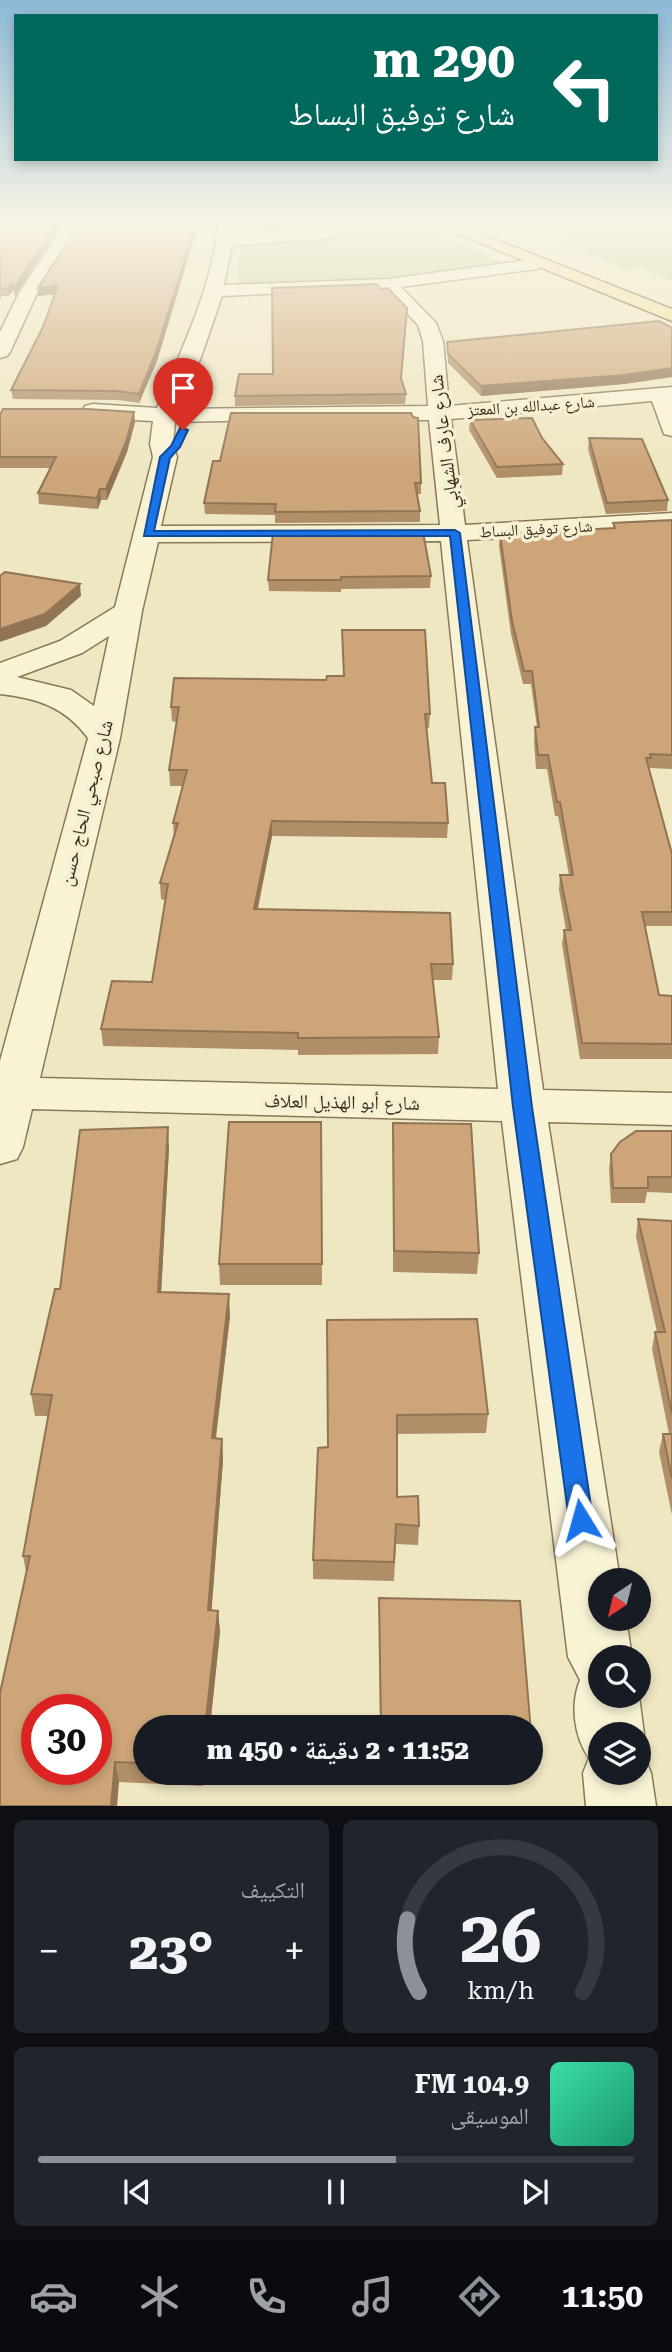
<!DOCTYPE html>
<html lang="ar">
<head>
<meta charset="utf-8">
<style>
  :root { --surface:#171b24; --page:#20242c; --text:#f1f3f6; --muted:#9ea1a6; --line:#363941; --accent:#8c9099 }
  body { margin:0; font-family:"Roboto Serif","Noto Naskh Arabic",serif; background:var(--page); color:var(--text); direction:rtl; height:100vh; display:flex; flex-direction:column; font-size:26px; white-space:nowrap }
  * { box-sizing:border-box; margin:0 }
  p { font-size:23px; color:var(--muted) }
  .icon { flex:none; width:38px; height:38px; fill:none; stroke:currentColor; stroke-width:2; stroke-linecap:round; stroke-linejoin:round }
  .map { position:relative; height:1806px; overflow:hidden; direction:ltr }
  .sheet { display:flex; flex-direction:column; gap:14px; padding:14px; background:#0d0f14; flex:1 }
  .sheet>* { flex:none }
  .banner { position:absolute; left:14px; top:14px; width:644px; height:147px; border-radius:0px; box-shadow:0 4px 10px #0003; direction:rtl; background:#00695c; color:#fff; overflow:hidden }
  .needle { width:46px; rotate:215deg }
  .controls { position:absolute; left:588px; top:1568px; display:grid; gap:14px }
  .controls a { display:grid; place-items:center; width:63px; height:63px; border-radius:50%; background:var(--surface); box-shadow:0 4px 10px #0003; font-size:35px }
  .speed { position:absolute; left:21px; top:1694px; display:flex; gap:14px; font-size:35px; font-weight:700; text-align:center }
  .speed>* { display:grid; place-content:center; width:91px; height:91px; border-radius:50%; background:var(--surface); box-shadow:0 4px 10px #0003; line-height:1 }
  .speed .limit { border:10px solid #d22; background:#fff; color:#111 }
  .pin { position:absolute; display:grid; place-items:center; width:60px; height:60px; color:#fff; margin:-72px -30px; border-radius:50% 50% 50% 0; rotate:-45deg; box-shadow:0 0 7px #0007 }
  .pin .icon { rotate:45deg }
  .me { position:absolute; width:77px; margin:-38px; rotate:352deg; stroke-linejoin:round; filter:drop-shadow(0 0 5px #0008) }
  .turn { display:flex; align-items:center; gap:24px; height:147px; padding:0 28px; font-size:32px }
  .turn .icon { width:91px; height:91px; stroke-width:2.5 }
  .turn b { display:block; font-size:49px; line-height:60px }
  .big { font-size:52px; font-weight:800; line-height:1.1 }
  .sheet .tile { flex:1; display:flex; flex-direction:column; justify-content:center; gap:10px; min-width:0; padding:0 24px; border-radius:10px; background:var(--page) }
  .sheet .dial { align-items:center; gap:0 }
  .dial svg { height:182px; overflow:visible; fill:none; stroke:var(--line); stroke-width:7; stroke-linecap:round; text-anchor:middle }
  .dial text { fill:var(--text); stroke:none }
  .song { display:flex; align-items:center; gap:21px }
  .cover { width:84px; height:84px; border-radius:10px; background:linear-gradient(135deg,hsl(160 70% 55%),hsl(160 70% 35%)) }
  .played { height:7px; border-radius:4px; background:linear-gradient(90deg,var(--accent) 60%,var(--line) 60%) }
  .keys { display:flex; justify-content:space-around; direction:ltr }
  .heat { display:flex; justify-content:space-between; align-items:center; font-size:38px; direction:ltr }
  .sheet .tiles { flex:1; display:grid; gap:14px; grid-template-columns:1fr 1fr }
  .tile:last-child { grid-column:span 2 }
  .trip { position:absolute; left:133px; top:1715px; width:410px; height:70px; border-radius:35px; background:var(--surface); box-shadow:0 4px 10px #0003; font-weight:800; line-height:70px; text-align:center; direction:rtl }
  .dock { display:flex; height:112px; justify-content:space-around; align-items:center; background:#090b0e; color:var(--muted) }
  .dock .icon { width:49px; height:49px }
  .dock .selected { color:var(--accent) }
  .dock b { font-size:32px; color:var(--text) }
  .map>svg:first-child { display:block }
</style>
</head>
<body>
<div class="map">
<svg width="672" height="1806" viewBox="0 0 672 1806">
  <rect width="100%" height="100%" fill="#efe6c2"/>
  <!-- green -->
  <path fill="#c1cd96" d="M378 222H413L499 261 494 266 361 280 251 284 239 282 237 278 241 248 245 244 340 233 331 228Z
    M561 222H672V281L639 268 628 270 551 238 586 233Z"/>
  <g fill="none" stroke-linecap="round" stroke-linejoin="round">
    <!-- minor casing -->
    <g stroke="#897859" stroke-width="3">
      <path id="minor" d="M33 222H149L141 227 76 232 38 291 10 352 7 356 0 358V332L20 291 62 228 0 236V226Z
        M219 222H235L234 236 329 228 337 233 329 238 232 246 224 285 388 279 537 259 543 260 545 264 537 269 401 287 436 323 443 341 449 406 672 387V436L664 434 652 401 451 419 465 525 672 513V529L467 540 543 1090 672 1093V1125L548 1122 620 1580H600V1619H626L632 1657H600V1696H639L644 1734 639 1748V1734H600V1773H639V1748L641 1749 651 1773 656 1806H586L583 1773 589 1758C574 1737 570 1704 580 1680L568 1657 502 1121 32 1109 23 1147 17 1159 0 1164V1061L88 738C65 707 37 698 0 694V663L60 641 115 607 153 457 150 444 153 421 93 418 85 416 82 411 85 406 93 404 157 408C183 346 211 290 219 222ZM384 289 418 325 423 341 428 406 179 409 201 357 222 296ZM264 420H429L440 525 161 526 177 457 173 444 175 422ZM441 541 498 1089 40 1078 120 738 142 611 158 542ZM109 636 94 706 71 690 17 677 82 653Z"/>
    </g>
    <!-- major casing -->
    <g stroke="#57452d" stroke-width="3">
      <path id="major" d="M429 222H451L672 309V321Z"/>
    </g>
    <!-- minor -->
    <use href="#minor" fill="#f9f3d6" fill-rule="evenodd"/>
    <!-- major -->
    <use href="#major" fill="#f3e099" fill-rule="evenodd"/>
  </g>
  <!-- wall -->
  <path fill="#b08e67" d="M141 222H199L157 361 139 403 118 400 13 399 11 390 43 327 55 294 38 296Z
    M248 222H332L264 231Z
    M0 231H57L15 296 13 290 9 296H2L0 299Z
    M381 289 407 317 401 380 406 394 405 404 235 406V396L273 374Z
    M672 328V377L624 384 481 396 448 363 447 342Z
    M0 415 135 422 127 452 107 500H101L98 509 39 504 38 493 51 468H0Z
    M470 420 563 464 562 475 497 478 469 430Z
    M589 438 668 500 667 511 606 514 588 449Z
    M213 461 421 483V494H417L420 511V522L275 523V515L205 514 204 503Z
    M672 520V769L650 768 649 770 672 854V926H645L659 995 672 996V1059H580L562 944 564 930H566L559 890 560 875H569L558 816H555L547 769H536L534 741 535 727H537L531 684H523L511 634 499 546 500 534 613 528V523Z
    M273 533 431 576 430 588 341 589V592L269 591 268 580Z
    M171 707 430 714 429 728H426L432 783 448 823 447 838 272 836 258 909 453 964 452 980H433L439 1037 438 1054 298 1055V1050L103 1046 101 1029 152 982 165 900 161 899 160 883 174 837 173 823 183 786H170L169 770 176 722 172 721Z
    M321 1122 322 1285H220L219 1264Z
    M393 1123 479 1253 477 1274 393 1272Z
    M672 1131V1193L647 1192 645 1203H611L609 1169 611 1154Z
    M169 1148 161 1292 230 1316 216 1438 222 1439 223 1460 211 1611H218L220 1632 210 1727H145V1773H205L203 1786 119 1782 26 1572 23 1556 48 1416H35L31 1394 60 1289Z
    M638 1219 672 1221V1515L659 1452 663 1434H669L652 1349 655 1332H657L636 1237Z
    M327 1320 488 1414 486 1433 397 1434V1497L419 1526 418 1545 396 1544 394 1581 313 1579V1560L328 1447Z
    M379 1598 520 1601 533 1756 530 1772V1727H380Z
    M380 1773H530V1777Z"/>
  <!-- shaded-wall -->
  <path fill="#907454" d="M196 222H199L157 361 139 403V394Z
    M272 222H332L264 231V223Z
    M56 224 57 231 15 296 14 288Z
    M12 282 13 290 9 296 8 288Z
    M58 285V294L38 296V288Z
    M672 368V377L624 384 481 396V386Z
    M134 412 135 422 127 452 107 500 106 489Z
    M100 489 101 500 98 509 97 498Z
    M80 584 81 596 46 626 0 642V629Z
    M272 821V836L254 925V909Z
    M168 1127 169 1148 160 1314 158 1292Z
    M229 1294 230 1316 213 1460 212 1438Z
    M222 1439 223 1460 210 1632 208 1610Z
    M218 1611 220 1632 210 1727H205Z
    M115 1762 119 1782 117 1806H111Z
    M202 1773H205L203 1786Z"/>
  <!-- building -->
  <path fill="#cda578" stroke="#907454" stroke-width="2" fill-rule="evenodd" d="M141 222H196L156 352 139 394 117 391 11 390 43 327 58 285 38 288 76 228Z
    M56 224 14 288 12 282 8 288 0 289V231Z
    M377 284 381 289 388 288 407 308 401 378 406 394 235 396 239 374H273L272 288Z
    M659 321 672 328V368L625 375 481 386 448 354 447 342Z
    M3 409H87L134 412 126 442 106 489H100L97 498 38 493 56 457H0V415Z
    M231 413H411L413 417 418 418 421 483H415L420 511 275 512 276 504 204 503 213 461H220Z
    M532 418 542 438 563 464 497 467 470 420Z
    M589 438 642 439 668 500 607 503Z
    M672 520V755L650 754 651 758H646L672 854V912H642L659 995 672 996V1044L582 1043 564 930H571L560 875H573L560 802H557L548 755H538L535 727H539L532 671H524L512 621 500 534 615 528 613 523Z
    M423 532 431 576 341 577V580H268L273 533Z
    M5 572 80 584 45 614 0 629V576Z
    M342 630H425L430 714H425L432 783H445L448 823 272 821 254 909 450 913 453 964H431L439 1037 298 1038V1033L101 1029 112 981 152 982 168 884 160 883 178 823H173L187 770H169L179 707H171L174 678 326 680 327 676H344Z
    M229 1122H321L322 1264H219Z
    M393 1123 471 1124 479 1253 394 1251Z
    M168 1127 158 1292 229 1294 212 1438 222 1439 208 1610 218 1611 205 1727H145V1763L115 1762 111 1806H0V1693L30 1556H23L52 1395 31 1394 55 1289H60L80 1130ZM37 1710H96V1769H37Z
    M636 1131H672V1177H648V1188H613L611 1154 620 1142Z
    M638 1219 672 1221V1414L655 1332H665Z
    M477 1319 488 1414 397 1415V1497L418 1496 419 1526 396 1524 394 1562 313 1560 318 1448 328 1447 327 1320Z
    M663 1434H672V1479Z
    M379 1598 520 1601 533 1756H530V1727H381Z"/>
  <!-- sky -->
  <linearGradient id="sky" x2="0" y2="1"><stop stop-color="#8db9d6"/><stop offset="0.47" stop-color="#f8f4e4"/><stop offset="1" stop-color="#f8f4e4" stop-opacity="0"/></linearGradient>
  <rect width="672" height="475" fill="url(#sky)"/>
  <!-- route -->
  <path fill="#1a73e8" stroke="#114b97" stroke-width="2" d="M183 428 188 430 180 447 170 458 154 531 455 530 460 533 532 1107 593 1520 590 1527 581 1531 572 1527 569 1520 513 1107 450 536H144L160 457 171 446 180 428Z"/>
  <g text-anchor="middle" dominant-baseline="central" stroke-width="7" stroke-linejoin="round" paint-order="stroke">
    <!-- far-street labels -->
    <g font-size="16" fill="#392e1e" stroke="#f6efd2">
      <text transform="translate(531 406) rotate(-4)">شارع عبدالله بن المعتز</text>
      <text transform="translate(536 529) rotate(-3)">شارع توفيق البساط</text>
    </g>
    <!-- street labels -->
    <g font-size="19" fill="#392e1e" stroke="#f6efd2">
      <text transform="translate(444 442) rotate(-97)">شارع عارف الشهابي</text>
      <text transform="translate(86 803) rotate(-76)">شارع صبحي الحاج حسن</text>
      <text transform="translate(342 1102) rotate(1)">شارع أبو الهذيل العلاف</text>
    </g>
  </g>
</svg>
<div class="controls">
<a><svg class="needle" viewBox="-14 -14 28 28"><path d="M0-13l5 13h-10z" fill="#e53935"/><path d="M0 13l5-13h-10z" fill="#9ea1a6"/></svg></a>
<a><svg class="icon" aria-label="search" viewBox="0 0 24 24"><circle cx="10" cy="10" r="6"/><path d="M15 15l6 6"/></svg></a>
<a><svg class="icon" aria-label="layers" viewBox="0 0 24 24"><path d="M12 4l9 5-9 5-9-5zM3 14l9 5 9-5"/></svg></a>
</div>
<div class="speed"><div class="limit">30</div></div>
<div class="pin" style="left:183px;top:430px;background:#d93025"><svg class="icon" aria-label="arrive" viewBox="0 0 24 24"><path d="M6 21V4h12l-3 4 3 4H6"/></svg></div>
<svg class="me" style="left:581px;top:1520px" viewBox="-20 -20 40 40"><path d="M0-17L14 15 0 8-14 15z" fill="#1a73e8" stroke="#fff" stroke-width="4"/></svg>
<div class="trip">11:52 · 2 دقيقة · 450 m</div>
<div class="banner">
<div class="turn"><svg class="icon" aria-label="left" viewBox="0 0 24 24"><path d="M17 20v-9H6M10 6l-5 5 5 5"/></svg><div><b>290 m</b>شارع توفيق البساط</div></div>
</div>
</div>
<section class="sheet">
<div class="tiles">
<div class="tile dial"><svg viewBox="0 0 100 80">
<path d="M14 69A42 42 0 1 1 86 69"/>
<path d="M14 69A42 42 0 0 1 9 37" stroke="#8c9099"/>
<text x="50" y="56" font-size="32" font-weight="700">26</text>
<text x="50" y="72" font-size="11">km/h</text>
</svg></div>
<div class="tile"><p>التكييف</p>
<div class="heat"><a>−</a><b class="big">23°</b><a>+</a></div>
</div>
<div class="tile">
<div class="song"><i class="cover"></i><div><b>104.9 FM</b><p>الموسيقى</p></div></div>
<div class="played"></div>
<div class="keys"><svg class="icon" aria-label="previous" viewBox="0 0 24 24"><path d="M18 5L8 12l10 7zM5 5v14"/></svg><svg class="icon" aria-label="pause" viewBox="0 0 24 24"><path d="M8 5v14M16 5v14"/></svg><svg class="icon" aria-label="next" viewBox="0 0 24 24"><path d="M6 5l10 7-10 7zM19 5v14"/></svg></div>
</div>
</div>
</section>
<nav class="dock">
<b>11:50</b>
<svg class="icon selected" aria-label="directions" viewBox="0 0 24 24"><path d="M12 3l9 9-9 9-9-9zM9 14v-3h6M13 9l2 2-2 2"/></svg>
<svg class="icon" aria-label="music" viewBox="0 0 24 24"><path d="M9 18V5l10-2v13"/><circle cx="6" cy="18" r="3"/><circle cx="16" cy="16" r="3"/></svg>
<svg class="icon" aria-label="phone" viewBox="0 0 24 24"><path d="M5 4h4l2 5-3 2q2 4 5 5l2-3 5 2v4C11 20 4 13 5 4z"/></svg>
<svg class="icon" aria-label="climate" viewBox="0 0 24 24"><path d="M12 3v18M4 7l16 10M4 17L20 7"/></svg>
<svg class="icon" aria-label="car" viewBox="0 0 24 24"><path d="M5 17H2v-5l4-1 3-4h7l3 4 3 1v5h-3M9 17h6M6 11h13"/><circle cx="7" cy="17" r="2"/><circle cx="17" cy="17" r="2"/></svg>
</nav>
</body>
</html>
